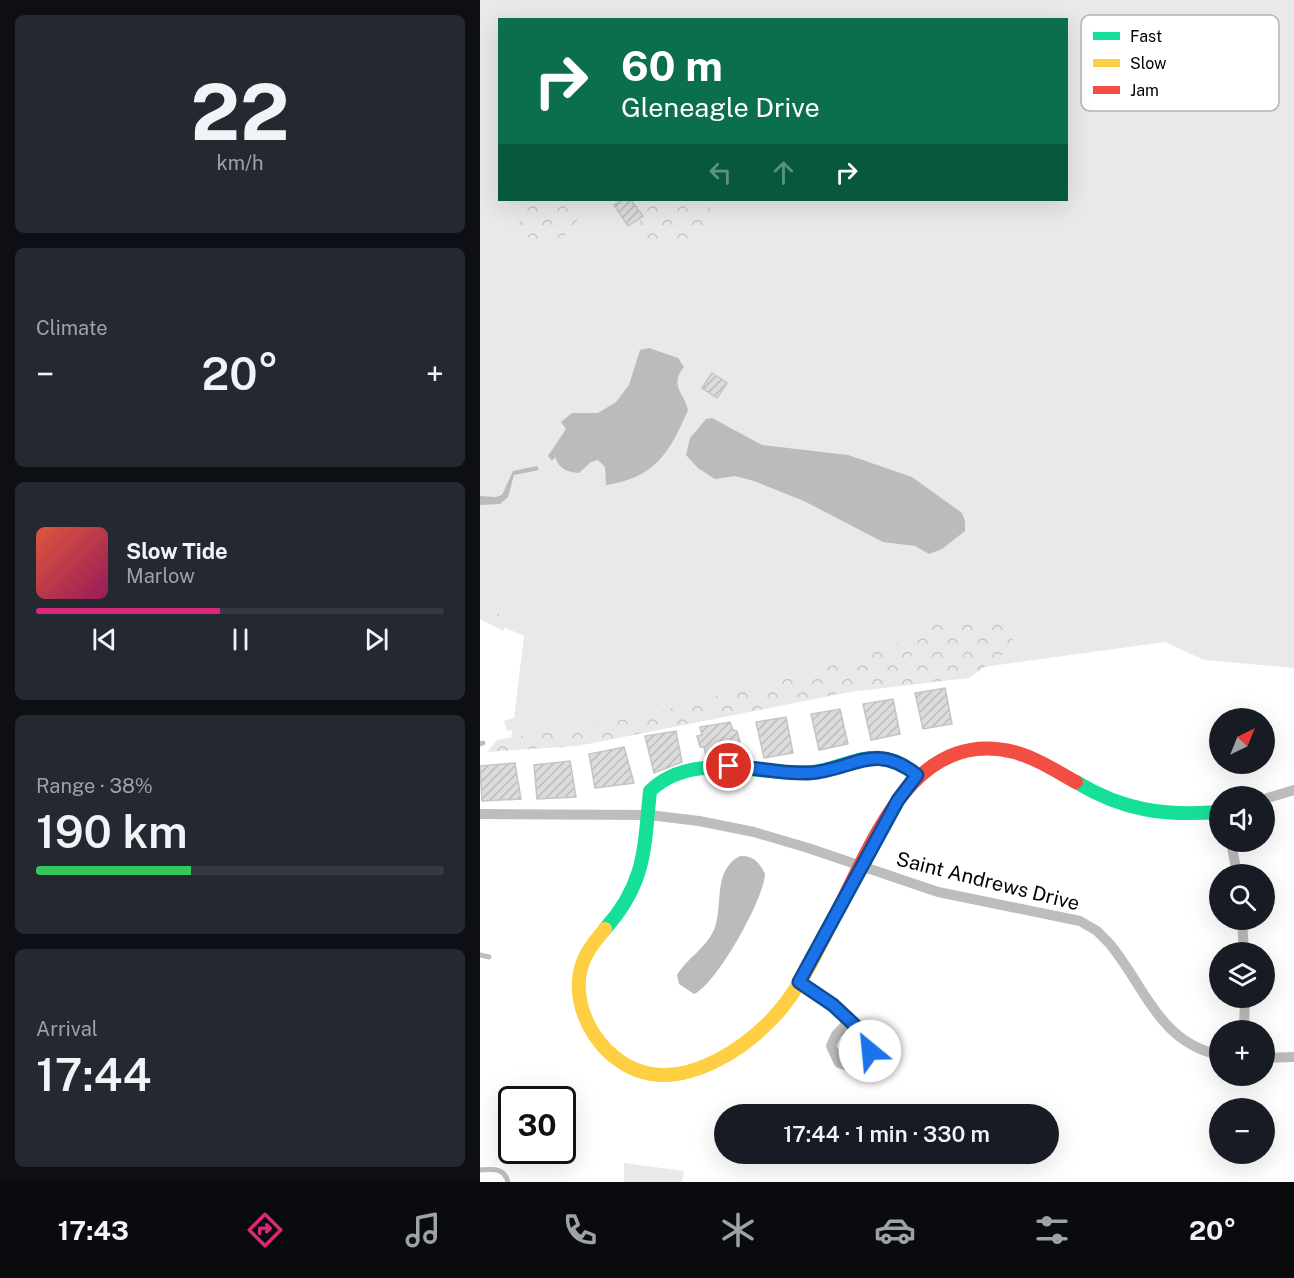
<!DOCTYPE html>
<html lang="en">
<head>
<meta charset="utf-8">
<style>
  :root { --surface:#171b24; --page:#242831; --text:#f1f3f6; --muted:#9ea1a6; --line:#363941; --accent:#db2777 }
  body { margin:0; font-family:"Public Sans",sans-serif; background:var(--page); color:var(--text); height:100vh; display:flex; flex-direction:column; font-size:22px; white-space:nowrap }
  * { box-sizing:border-box; margin:0 }
  p { font-size:20px; color:var(--muted) }
  .icon { flex:none; width:33px; height:33px; fill:none; stroke:currentColor; stroke-width:2; stroke-linecap:round; stroke-linejoin:round }
  .map { position:relative; flex:1; overflow:hidden }
  .panel { display:flex; flex-direction:column; gap:15px; padding:15px; background:#0d0f14; width:480px }
  .panel>* { flex:none }
  .guide { position:absolute; left:18px; top:18px; width:570px; height:183px; border-radius:0px; box-shadow:0 6px 24px #0002; background:#0b6e4f; color:#fff; overflow:hidden }
  .needle { width:39px; rotate:43deg }
  .buttons { position:absolute; left:729px; top:708px; display:grid; gap:12px }
  .buttons a { display:grid; place-items:center; width:66px; height:66px; border-radius:50%; background:var(--surface); box-shadow:0 6px 24px #0002; font-size:30px }
  .speed { position:absolute; left:18px; top:1086px; display:flex; gap:12px; font-size:30px; font-weight:700; text-align:center }
  .speed>* { display:grid; place-content:center; width:78px; height:78px; border-radius:50%; background:var(--surface); box-shadow:0 6px 24px #0002; line-height:1 }
  .speed .limit { border:3px solid #111; border-radius:9px; background:#fff; color:#111 }
  .pin { position:absolute; display:grid; place-items:center; width:51px; height:51px; color:#fff; margin:-26px; border:3px solid #fff; border-radius:50%; box-shadow:0 2px 6px #0007 }
  .me { position:absolute; width:66px; margin:-33px; rotate:332deg; stroke-linejoin:round; filter:drop-shadow(0 0 4px #0008) }
  .turn { display:flex; align-items:center; gap:21px; height:126px; padding:0 24px; font-size:27px }
  .turn .icon { width:78px; height:78px; stroke-width:2.5 }
  .turn b { display:block; font-size:42px; line-height:51px }
  .lanes { display:flex; align-items:center; height:57px; padding:0 24px; background:#0003; justify-content:center; gap:30px; direction:ltr }
  .lanes .off { opacity:.35 }
  .big { font-size:45px; font-weight:600; line-height:1.1 }
  .panel .widget { flex:1; display:flex; flex-direction:column; justify-content:center; gap:9px; min-width:0; padding:0 21px; border-radius:9px; background:var(--page) }
  .panel .dial { align-items:center; gap:0 }
  .dial b { font-size:78px; line-height:1 }
  .song { display:flex; align-items:center; gap:18px }
  .cover { width:72px; height:72px; border-radius:9px; background:linear-gradient(135deg,hsl(10 70% 55%),hsl(330 70% 35%)) }
  .played { height:6px; border-radius:3px; background:linear-gradient(90deg,var(--accent) 45%,var(--line) 45%) }
  .keys { display:flex; justify-content:space-around; direction:ltr }
  .heat { display:flex; justify-content:space-between; align-items:center; font-size:33px; direction:ltr }
  .charge { height:9px; border-radius:4px; background:linear-gradient(90deg,#34c759 38%,var(--line) 0) }
  .trip { position:absolute; left:234px; top:1104px; width:345px; height:60px; border-radius:30px; background:var(--surface); box-shadow:0 6px 24px #0002; font-weight:600; line-height:60px; text-align:center }
  .tabs { display:flex; height:96px; justify-content:space-around; align-items:center; background:#090b0e; color:var(--muted) }
  .tabs .icon { width:42px; height:42px }
  .tabs .on { color:var(--accent) }
  .tabs b { font-size:27px; color:var(--text) }
  main { display:flex; flex:1; min-height:0 }
  .map>svg:first-child { display:block }
</style>
</head>
<body>
<main>
<section class="panel">
<div class="widget dial"><b>22</b><p>km/h</p></div>
<div class="widget"><p>Climate</p>
<div class="heat"><a>−</a><b class="big">20°</b><a>+</a></div>
</div>
<div class="widget">
<div class="song"><i class="cover"></i><div><b>Slow Tide</b><p>Marlow</p></div></div>
<div class="played"></div>
<div class="keys"><svg class="icon" aria-label="previous" viewBox="0 0 24 24"><path d="M18 5L8 12l10 7zM5 5v14"/></svg><svg class="icon" aria-label="pause" viewBox="0 0 24 24"><path d="M8 5v14M16 5v14"/></svg><svg class="icon" aria-label="next" viewBox="0 0 24 24"><path d="M6 5l10 7-10 7zM19 5v14"/></svg></div>
</div>
<div class="widget"><p>Range · 38%</p><b class="big">190 km</b><div class="charge"></div></div>
<div class="widget"><p>Arrival</p><b class="big">17:44</b></div>
</section>
<div class="map">
<svg width="814" height="1182" viewBox="0 0 814 1182">
  <defs>
    <pattern id="forest-crowns" width="20" height="18" patternUnits="userSpaceOnUse" patternTransform="scale(1.5)"><rect width="20" height="18" fill="#e9e9e9"/><path d="M2 6a3 3 0 1 1 6 0M12 15a3 3 0 1 1 6 0" fill="none" stroke="#c6c6c6"/></pattern>
    <pattern id="building-hatch" width="6" height="6" patternUnits="userSpaceOnUse" patternTransform="scale(1.5)"><rect width="6" height="6" fill="#dcdcdc"/><path d="M-1 1l2-2M0 6l6-6M5 7l2-2" fill="none" stroke="#bbb"/></pattern>
  </defs>
  <rect width="100%" height="100%" fill="#fff"/>
  <!-- grass -->
  <path fill="#e9e9e9" fill-rule="evenodd" d="M0 0H814V668L724 660 685 642 393 682 31 743 32 730 27 731 24 721 34 718 44 636 0 617ZM20 20H586V200H20Z
    M144 1163 204 1171 202 1182H144Z"/>
  <!-- forest -->
  <path fill="url(#forest-crowns)" d="M37 200H102C99 208 99 220 94 227 83 244 57 240 41 236Z
    M156 200H214L231 208 230 226 210 238 172 246 151 235 161 229Z
    M0 601 28 620 23 631 0 619Z
    M520 615 536 645 489 678 370 692 98 746 7 752 17 740 158 717 373 660 421 641 455 619Z"/>
  <!-- water -->
  <path fill="#bbb" d="M169 348 198 358 204 367C189 385 204 393 208 410 190 452 175 478 126 485L125 467 118 460 111 462 99 473C87 472 79 469 75 457L72 461 68 456 86 429 81 422 92 413H118L136 402 149 385 160 350Z
    M232 418 282 445 368 455 432 477 482 513 485 521V531L462 549 449 554 435 546 403 542 324 501 274 481 255 476 235 479 218 468 206 455 210 438 226 419Z
    M57 466 59 470 34 475 28 497 20 504 0 505V496L16 497 22 495 33 471Z
    M260 856C273 855 280 863 285 874 284 899 236 985 214 994L199 984 197 975C207 958 228 947 235 927 243 903 233 870 260 856Z"/>
  <!-- building -->
  <path fill="url(#building-hatch)" stroke="#c4c4c4" stroke-width="1.5" d="M143 200H151L163 216 148 226 134 205Z
    M232 373 247 383 237 398 222 388Z
    M465 688 472 724 443 729 435 693Z
    M413 699 420 734 391 740 383 704Z
    M360 709 368 744 339 750 331 714Z
    M306 717 313 753 284 758 276 722Z
    M250 722 253 730 257 731 260 742 253 745 256 758 227 759 224 747H220L217 736 222 735 220 727Z
    M196 731 202 762 174 773 165 736Z
    M144 747 154 783 115 788 109 754Z
    M90 761 96 797 57 799 54 765Z
    M35 763 41 799 2 801 0 766Z"/>
  <g fill="none" stroke-linecap="round" stroke-linejoin="round">
    <!-- lane -->
    <path stroke="#bdbdbd" stroke-width="5" d="M0 744 3 743
      M0 955 9 957
      M0 1170C13 1169 24 1167 28 1182"/>
    <!-- street -->
    <path stroke="#bdbdbd" stroke-width="10" d="M784 799 814 790
      M0 814 169 815 219 821 274 832 328 848 458 892 600 921 617 931 629 943C665 986 679 1043 740 1055
      M751 842 757 874
      M762 920 764 952
      M319 982C335 992 432 1055 371 1067L359 1063 351 1046 356 1035 370 1020
      M764 1030 765 998
      M784 1058 814 1057"/>
    <!-- fast -->
    <path stroke="#16e098" stroke-width="14" d="M596 782C644 811 684 816 740 812
      M125 929C166 883 164 849 170 791 214 749 279 777 333 772 356 770 376 756 400 758 414 759 426 766 437 775"/>
    <!-- slow -->
    <path stroke="#ffcf43" stroke-width="14" d="M125 929C115 941 105 953 101 968 89 1013 126 1067 171 1074 215 1081 263 1049 292 1019 321 989 339 947 358 910"/>
    <!-- jam -->
    <path stroke="#f24e42" stroke-width="14" d="M358 910C394 840 434 727 534 752 556 758 576 771 596 782"/>
  </g>
  <g fill="none" stroke-linecap="round" stroke-linejoin="round">
    <!-- route casing -->
    <g stroke="#114b97" stroke-width="15">
      <path id="route" d="M249 766C275 767 301 774 328 773 372 771 393 740 437 775L418 800 319 982 353 1005 383 1033 388 1038 390 1051"/>
    </g>
    <!-- route -->
    <use href="#route" stroke="#1a73e8" stroke-width="10"/>
  </g>
  <g text-anchor="middle" dominant-baseline="central" stroke-width="5" stroke-linejoin="round" paint-order="stroke">
    <!-- street labels -->
    <g font-size="20" fill="#000" stroke="#fff">
      <text transform="translate(508 881) rotate(14)">Saint Andrews Drive</text>
    </g>
  </g>
  <!-- legend -->
  <rect x="601" y="15" width="198" height="96" rx="9" fill="#fff" stroke="#b2b2b2" stroke-width="1.5"/>
  <rect x="613" y="32" width="27" height="8" fill="#16e098"/>
  <rect x="613" y="59" width="27" height="8" fill="#ffcf43"/>
  <rect x="613" y="86" width="27" height="8" fill="#f24e42"/>
  <g font-size="16" fill="#000">
    <text x="650" y="42">Fast</text>
    <text x="650" y="69">Slow</text>
    <text x="650" y="96">Jam</text>
  </g>
</svg>
<div class="buttons">
<a><svg class="needle" viewBox="-14 -14 28 28"><path d="M0-13l5 13h-10z" fill="#e53935"/><path d="M0 13l5-13h-10z" fill="#9ea1a6"/></svg></a>
<a><svg class="icon" aria-label="sound" viewBox="0 0 24 24"><path d="M4 9h4l5-4v14l-5-4H4zM17 9q2 3 0 6"/></svg></a>
<a><svg class="icon" aria-label="search" viewBox="0 0 24 24"><circle cx="10" cy="10" r="6"/><path d="M15 15l6 6"/></svg></a>
<a><svg class="icon" aria-label="layers" viewBox="0 0 24 24"><path d="M12 4l9 5-9 5-9-5zM3 14l9 5 9-5"/></svg></a>
<a>+</a>
<a>−</a>
</div>
<div class="speed"><div class="limit">30</div></div>
<div class="pin" style="left:249px;top:766px;background:#d93025"><svg class="icon" aria-label="arrive" viewBox="0 0 24 24"><path d="M6 21V4h12l-3 4 3 4H6"/></svg></div>
<svg class="me" style="left:390px;top:1051px" viewBox="-20 -20 40 40"><circle r="19" fill="#fff"/><path d="M0-13L10 11 0 6-10 11z" fill="#1a73e8"/></svg>
<div class="trip">17:44 · 1 min · 330 m</div>
<div class="guide">
<div class="turn"><svg class="icon" aria-label="right" viewBox="0 0 24 24"><path d="M7 20v-9h11M14 6l5 5-5 5"/></svg><div><b>60 m</b>Gleneagle Drive</div></div>
<div class="lanes"><svg class="icon off" aria-label="left" viewBox="0 0 24 24"><path d="M17 20v-9H6M10 6l-5 5 5 5"/></svg><svg class="icon off" aria-label="ahead" viewBox="0 0 24 24"><path d="M12 20V5M6 11l6-6 6 6"/></svg><svg class="icon" aria-label="right" viewBox="0 0 24 24"><path d="M7 20v-9h11M14 6l5 5-5 5"/></svg></div>
</div>
</div>
</main>
<nav class="tabs">
<b>17:43</b>
<svg class="icon on" aria-label="directions" viewBox="0 0 24 24"><path d="M12 3l9 9-9 9-9-9zM9 14v-3h6M13 9l2 2-2 2"/></svg>
<svg class="icon" aria-label="music" viewBox="0 0 24 24"><path d="M9 18V5l10-2v13"/><circle cx="6" cy="18" r="3"/><circle cx="16" cy="16" r="3"/></svg>
<svg class="icon" aria-label="phone" viewBox="0 0 24 24"><path d="M5 4h4l2 5-3 2q2 4 5 5l2-3 5 2v4C11 20 4 13 5 4z"/></svg>
<svg class="icon" aria-label="climate" viewBox="0 0 24 24"><path d="M12 3v18M4 7l16 10M4 17L20 7"/></svg>
<svg class="icon" aria-label="car" viewBox="0 0 24 24"><path d="M5 17H2v-5l4-1 3-4h7l3 4 3 1v5h-3M9 17h6M6 11h13"/><circle cx="7" cy="17" r="2"/><circle cx="17" cy="17" r="2"/></svg>
<svg class="icon" aria-label="filters" viewBox="0 0 24 24"><path d="M4 7h16M4 17h16"/><circle cx="9" cy="7" r="2"/><circle cx="15" cy="17" r="2"/></svg>
<b>20°</b>
</nav>
</body>
</html>
